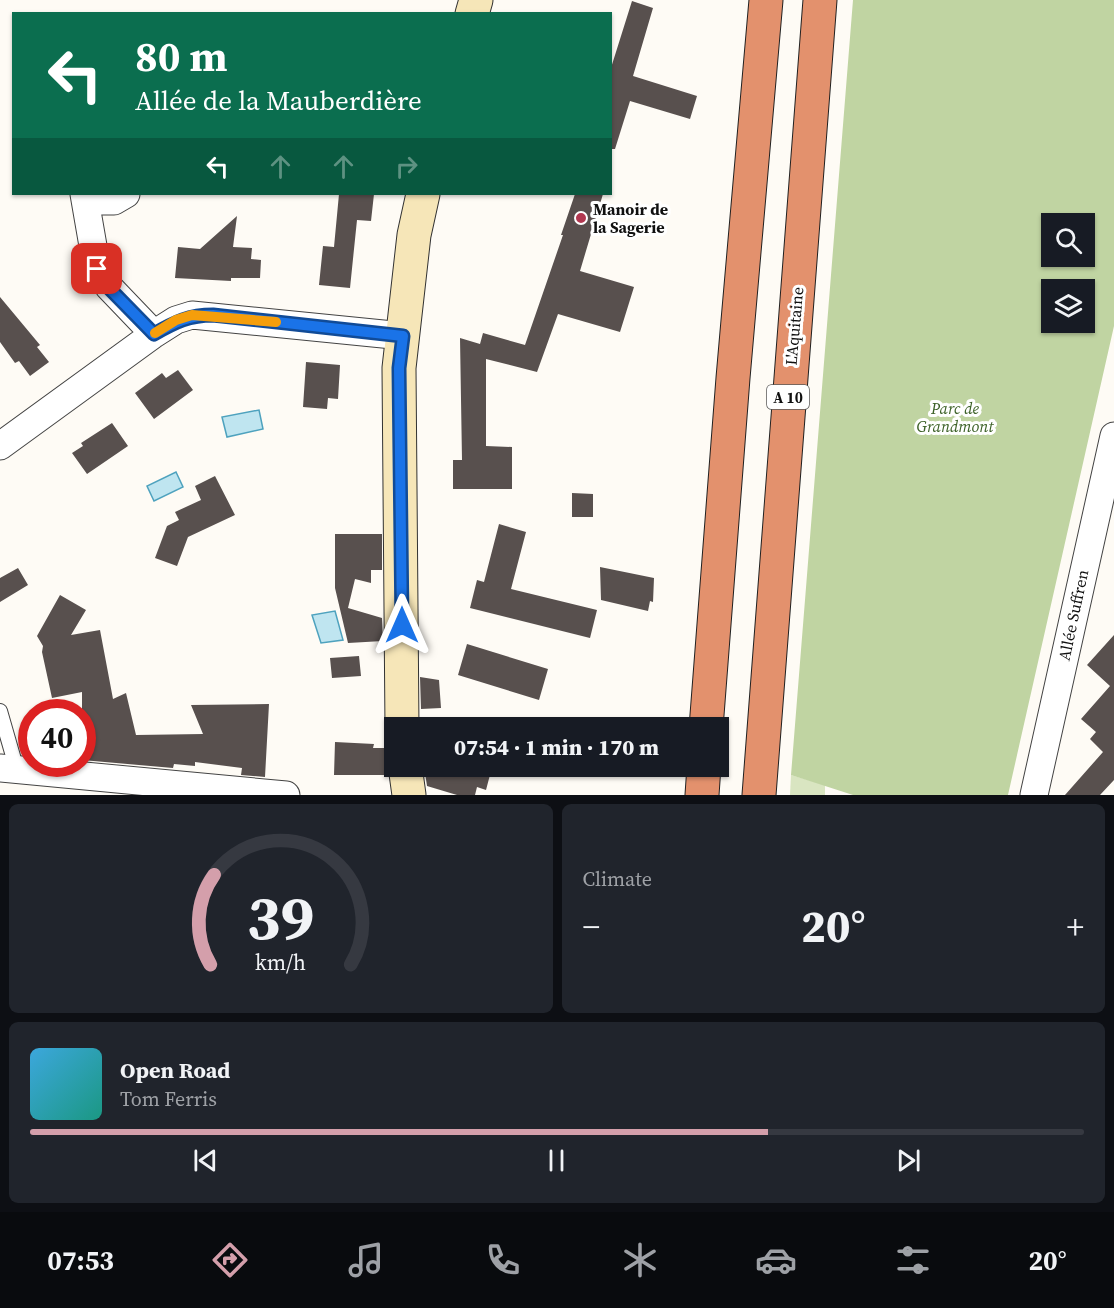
<!DOCTYPE html>
<html lang="en">
<head>
<meta charset="utf-8">
<style>
  :root { --surface:#171b24; --page:#20242c; --text:#f1f3f6; --muted:#9ea1a6; --line:#363941; --accent:#d49fab }
  body { margin:0; font-family:"Source Serif 4",serif; background:var(--page); color:var(--text); height:100vh; display:flex; flex-direction:column; font-size:22px; white-space:nowrap }
  * { box-sizing:border-box; margin:0 }
  p { font-size:20px; color:var(--muted) }
  .icon { flex:none; width:33px; height:33px; fill:none; stroke:currentColor; stroke-width:2; stroke-linecap:round; stroke-linejoin:round }
  .map { position:relative; height:795px; overflow:hidden }
  .sheet { display:flex; flex-direction:column; gap:9px; padding:9px; background:#0d0f14; flex:1 }
  .sheet>* { flex:none }
  .guide { position:absolute; left:12px; top:12px; width:600px; height:183px; border-radius:0px; box-shadow:0 2px 4px #0004; background:#0b6e4f; color:#fff; overflow:hidden }
  .controls { position:absolute; left:1041px; top:213px; display:grid; gap:12px }
  .controls a { display:grid; place-items:center; width:54px; height:54px; border-radius:0px; background:var(--surface); box-shadow:0 2px 4px #0004; font-size:30px }
  .speed { position:absolute; left:18px; top:699px; display:flex; gap:12px; font-size:30px; font-weight:700; text-align:center }
  .speed>* { display:grid; place-content:center; width:78px; height:78px; border-radius:50%; background:var(--surface); box-shadow:0 2px 4px #0004; line-height:1 }
  .speed .limit { border:9px solid #d22; background:#fff; color:#111 }
  .pin { position:absolute; display:grid; place-items:center; width:51px; height:51px; color:#fff; margin:-26px; border-radius:12px; box-shadow:0 3px 9px #0006 }
  .me { position:absolute; width:66px; margin:-33px; rotate:0deg; stroke-linejoin:round; filter:drop-shadow(0 0 4px #0008) }
  .turn { display:flex; align-items:center; gap:21px; height:126px; padding:0 24px; font-size:27px }
  .turn .icon { width:78px; height:78px; stroke-width:2.5 }
  .turn b { display:block; font-size:42px; line-height:51px }
  .lanes { display:flex; align-items:center; height:57px; padding:0 24px; background:#0003; justify-content:center; gap:30px; direction:ltr }
  .lanes .off { opacity:.35 }
  .big { font-size:45px; font-weight:800; line-height:1.1 }
  .sheet .widget { flex:1; display:flex; flex-direction:column; justify-content:center; gap:9px; min-width:0; padding:0 21px; border-radius:9px; background:var(--page) }
  .sheet .dial { align-items:center; gap:0 }
  .dial svg { height:156px; overflow:visible; fill:none; stroke:var(--line); stroke-width:7; stroke-linecap:round; text-anchor:middle }
  .dial text { fill:var(--text); stroke:none }
  .song { display:flex; align-items:center; gap:18px }
  .cover { width:72px; height:72px; border-radius:9px; background:linear-gradient(135deg,hsl(200 70% 55%),hsl(170 70% 35%)) }
  .played { height:6px; border-radius:3px; background:linear-gradient(90deg,var(--accent) 70%,var(--line) 70%) }
  .keys { display:flex; justify-content:space-around; direction:ltr }
  .heat { display:flex; justify-content:space-between; align-items:center; font-size:33px; direction:ltr }
  .sheet .tiles { flex:1; display:grid; gap:9px; grid-template-columns:1fr 1fr }
  .widget:last-child { grid-column:span 2 }
  .trip { position:absolute; left:384px; top:717px; width:345px; height:60px; border-radius:0px; background:var(--surface); box-shadow:0 2px 4px #0004; font-weight:800; line-height:60px; text-align:center }
  .dock { display:flex; height:96px; justify-content:space-around; align-items:center; background:#090b0e; color:var(--muted) }
  .dock .icon { width:42px; height:42px }
  .dock .on { color:var(--accent) }
  .dock b { font-size:27px; color:var(--text) }
  .map>svg:first-child { display:block }
</style>
</head>
<body>
<div class="map">
<svg width="1114" height="795" viewBox="0 0 1114 795">
  <rect width="100%" height="100%" fill="#fefbf5"/>
  <!-- green -->
  <path fill="#d9e5c1" d="M791 775 825 785V795H790Z"/>
  <!-- forest -->
  <path fill="#c0d4a2" fill-rule="evenodd" d="M853 0H1114V326L1008 795H853L791 775ZM1052 224H1084V256H1052ZM1052 290H1084V322H1052Z"/>
  <!-- water -->
  <path fill="#bfe5f0" stroke="#4ea2be" stroke-width="1.5" d="M259 410 263 429 227 437 222 417Z
    M176 472 183 487 154 501 147 486Z
    M335 611 343 640 321 643 312 615Z"/>
  <!-- building -->
  <path fill="#58504e" d="M632 1 653 8 633 76 697 96 690 119 630 101 615 149H610V71Z
    M339 194H374L371 221 357 220 350 288 319 285 323 246 334 247Z
    M575 194H603L580 271 634 287 620 332 558 314 537 372 486 359V446L512 447V489H453V460H462L460 338 480 344 483 333 525 345 563 235H561Z
    M237 216 233 247 252 248 251 259 261 260 260 278H231V281L175 278 178 247 200 249Z
    M0 297 40 345 37 347 49 362 30 376 19 361 15 363 0 342Z
    M306 362 340 365 338 399 328 398 327 409 303 407Z
    M178 370 193 390 154 419 135 393 162 373 166 378Z
    M112 423 128 446 87 474 72 453 83 446 81 443Z
    M215 476 235 515 188 537 177 566 155 558 167 526 179 520 175 512 201 500 195 486Z
    M572 493 593 494V517H572Z
    M499 524 526 532 511 589 597 610 590 638 470 608 477 580 484 582Z
    M335 534H382V570H371V583L355 579 348 608 382 618 383 641 348 643 335 588Z
    M600 567 654 578 653 602 650 601 648 611 601 600Z
    M18 568 28 585 0 602V578Z
    M60 595 86 610 71 635 100 630 113 699 126 693 136 735 203 734 191 705 269 704 265 777 241 775 242 768 195 762V766L174 764 173 768 82 760V692L52 698 42 652 43 646 37 636Z
    M1114 635V780L1100 795H1065L1103 752 1090 739 1096 732 1081 719 1110 686 1087 665Z
    M467 644 548 669 539 700 458 675Z
    M359 656 361 676 332 678 330 658Z
    M420 677 439 680 441 708 421 709Z
    M335 742 374 744 373 748H388L387 775H334Z
    M424 766H479L491 771 486 790 477 787 475 795H457L427 786Z"/>
  <g fill="none" stroke-linecap="round" stroke-linejoin="round">
    <!-- lane casing -->
    <g stroke="#434343" stroke-width="16">
      <path id="lane" d="M0 711 17 770"/>
    </g>
    <!-- street casing -->
    <g stroke="#434343" stroke-width="29">
      <path id="street" d="M84 194 97 269 109 287 154 334
        M86 201H114L126 194
        M0 446 154 334 176 320 192 315 403 336
        M0 768 286 795
        M1034 795 1114 436"/>
    </g>
    <!-- secondary casing -->
    <g stroke="#323232" stroke-width="35">
      <path id="secondary" d="M472 14 476 0
        M402 728 399 368 414 235 423 194
        M405 766 409 795"/>
    </g>
    <!-- highway casing -->
    <g stroke="#212121" stroke-width="35">
      <path id="highway" d="M706 728 733 378 766 0
        M702 795 704 766
        M759 795 820 0"/>
    </g>
    <!-- lane -->
    <use href="#lane" stroke="#fff" stroke-width="14"/>
    <!-- street -->
    <use href="#street" stroke="#fff" stroke-width="27"/>
    <!-- secondary -->
    <use href="#secondary" stroke="#f6e6b8" stroke-width="33"/>
    <!-- highway -->
    <use href="#highway" stroke="#e3916d" stroke-width="33"/>
  </g>
  <g fill="none" stroke-linecap="round" stroke-linejoin="round">
    <!-- route casing -->
    <g stroke="#114b97" stroke-width="15">
      <path id="route" d="M97 269 108 287 154 334C175 322 189 315 213 315L403 336 399 368 402 625"/>
    </g>
    <!-- route -->
    <use href="#route" stroke="#1a73e8" stroke-width="10"/>
    <!-- slow -->
    <path stroke="#f59e0b" stroke-width="10" d="M155 333 176 320 192 315 276 322"/>
  </g>
  <!-- markers -->
  <circle fill="#b13850" stroke="#fff" stroke-width="2" cx="581" cy="218" r="6"/>
  <g text-anchor="middle" dominant-baseline="central" stroke-width="6" stroke-linejoin="round" paint-order="stroke">
    <!-- shield labels -->
    <rect fill="#fff" stroke="#585858" stroke-width="1.5" x="767" y="385" width="42" height="24" rx="4.5"/>
    <g font-size="15" font-weight="bold" fill="#101010">
      <text x="788" y="397">A 10</text>
    </g>
    <!-- poi labels -->
    <g font-size="16" font-weight="bold" fill="#101010" stroke="#fff" text-anchor="start">
      <text x="593" y="209">Manoir de<tspan x="593" dy="18">la Sagerie</tspan></text>
    </g>
    <!-- street labels -->
    <g font-size="16" fill="#101010" stroke="#fff">
      <text transform="translate(794 326) rotate(-85)">L'Aquitaine</text>
      <text transform="translate(1073 615) rotate(-78)">Allée Suffren</text>
    </g>
    <!-- park labels -->
    <g font-size="16" font-style="italic" fill="#3c6127" stroke="#fff">
      <text x="955" y="408">Parc de<tspan x="955" dy="18">Grandmont</tspan></text>
    </g>
  </g>
</svg>
<div class="controls">
<a><svg class="icon" aria-label="search" viewBox="0 0 24 24"><circle cx="10" cy="10" r="6"/><path d="M15 15l6 6"/></svg></a>
<a><svg class="icon" aria-label="layers" viewBox="0 0 24 24"><path d="M12 4l9 5-9 5-9-5zM3 14l9 5 9-5"/></svg></a>
</div>
<div class="speed"><div class="limit">40</div></div>
<div class="pin" style="left:97px;top:269px;background:#d93025"><svg class="icon" aria-label="arrive" viewBox="0 0 24 24"><path d="M6 21V4h12l-3 4 3 4H6"/></svg></div>
<svg class="me" style="left:402px;top:625px" viewBox="-20 -20 40 40"><path d="M0-17L14 15 0 8-14 15z" fill="#1a73e8" stroke="#fff" stroke-width="4"/></svg>
<div class="trip">07:54 · 1 min · 170 m</div>
<div class="guide">
<div class="turn"><svg class="icon" aria-label="left" viewBox="0 0 24 24"><path d="M17 20v-9H6M10 6l-5 5 5 5"/></svg><div><b>80 m</b>Allée de la Mauberdière</div></div>
<div class="lanes"><svg class="icon" aria-label="left" viewBox="0 0 24 24"><path d="M17 20v-9H6M10 6l-5 5 5 5"/></svg><svg class="icon off" aria-label="ahead" viewBox="0 0 24 24"><path d="M12 20V5M6 11l6-6 6 6"/></svg><svg class="icon off" aria-label="ahead" viewBox="0 0 24 24"><path d="M12 20V5M6 11l6-6 6 6"/></svg><svg class="icon off" aria-label="right" viewBox="0 0 24 24"><path d="M7 20v-9h11M14 6l5 5-5 5"/></svg></div>
</div>
</div>
<section class="sheet">
<div class="tiles">
<div class="widget dial"><svg viewBox="0 0 100 80">
<path d="M14 69A42 42 0 1 1 86 69"/>
<path d="M14 69A42 42 0 0 1 16 23" stroke="#d49fab"/>
<text x="50" y="56" font-size="32" font-weight="700">39</text>
<text x="50" y="72" font-size="11">km/h</text>
</svg></div>
<div class="widget"><p>Climate</p>
<div class="heat"><a>−</a><b class="big">20°</b><a>+</a></div>
</div>
<div class="widget">
<div class="song"><i class="cover"></i><div><b>Open Road</b><p>Tom Ferris</p></div></div>
<div class="played"></div>
<div class="keys"><svg class="icon" aria-label="previous" viewBox="0 0 24 24"><path d="M18 5L8 12l10 7zM5 5v14"/></svg><svg class="icon" aria-label="pause" viewBox="0 0 24 24"><path d="M8 5v14M16 5v14"/></svg><svg class="icon" aria-label="next" viewBox="0 0 24 24"><path d="M6 5l10 7-10 7zM19 5v14"/></svg></div>
</div>
</div>
</section>
<nav class="dock">
<b>07:53</b>
<svg class="icon on" aria-label="directions" viewBox="0 0 24 24"><path d="M12 3l9 9-9 9-9-9zM9 14v-3h6M13 9l2 2-2 2"/></svg>
<svg class="icon" aria-label="music" viewBox="0 0 24 24"><path d="M9 18V5l10-2v13"/><circle cx="6" cy="18" r="3"/><circle cx="16" cy="16" r="3"/></svg>
<svg class="icon" aria-label="phone" viewBox="0 0 24 24"><path d="M5 4h4l2 5-3 2q2 4 5 5l2-3 5 2v4C11 20 4 13 5 4z"/></svg>
<svg class="icon" aria-label="climate" viewBox="0 0 24 24"><path d="M12 3v18M4 7l16 10M4 17L20 7"/></svg>
<svg class="icon" aria-label="car" viewBox="0 0 24 24"><path d="M5 17H2v-5l4-1 3-4h7l3 4 3 1v5h-3M9 17h6M6 11h13"/><circle cx="7" cy="17" r="2"/><circle cx="17" cy="17" r="2"/></svg>
<svg class="icon" aria-label="filters" viewBox="0 0 24 24"><path d="M4 7h16M4 17h16"/><circle cx="9" cy="7" r="2"/><circle cx="15" cy="17" r="2"/></svg>
<b>20°</b>
</nav>
</body>
</html>
